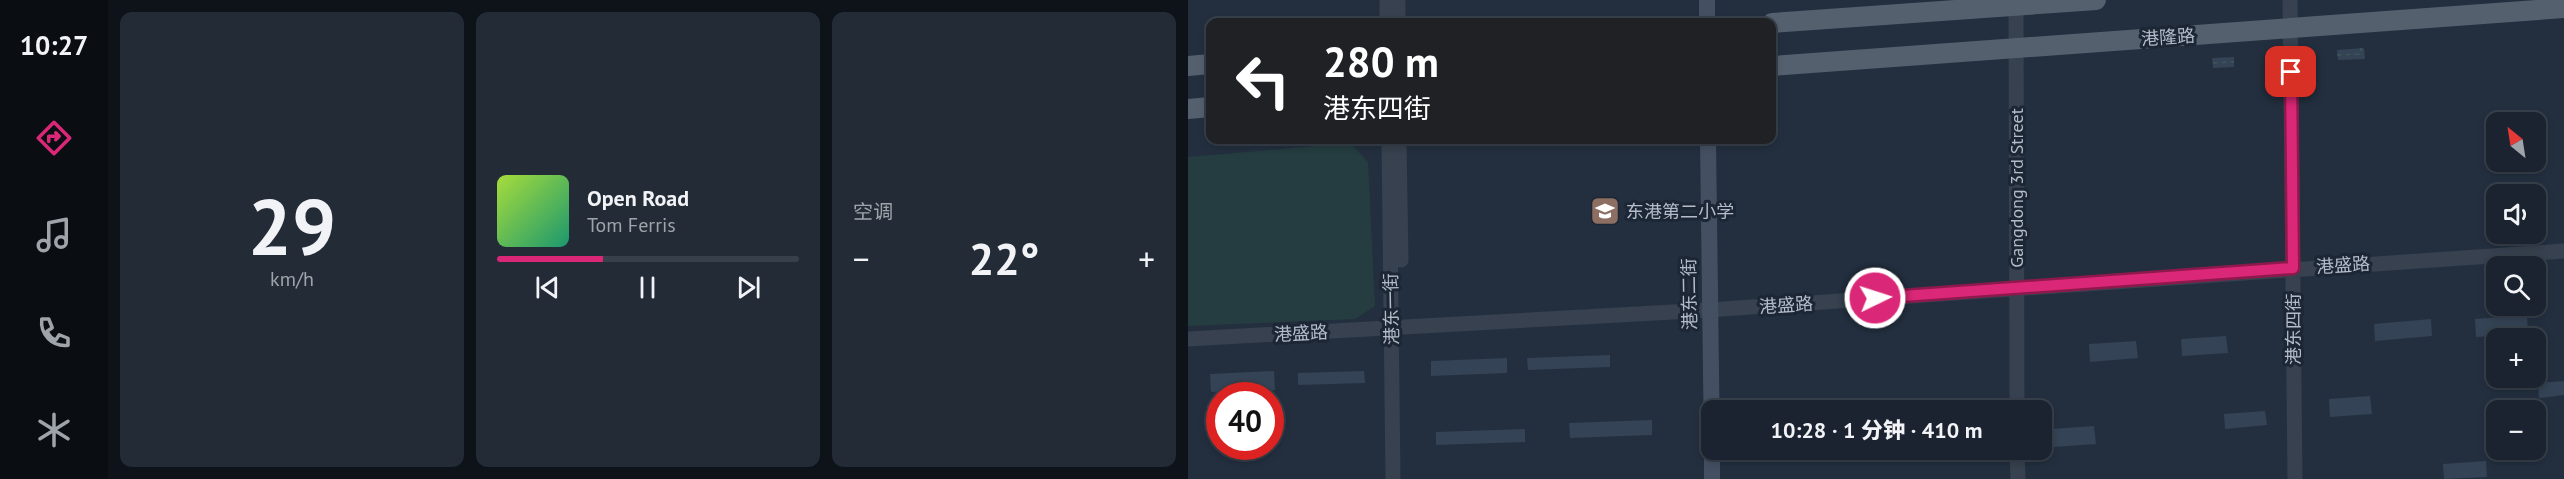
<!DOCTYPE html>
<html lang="zh">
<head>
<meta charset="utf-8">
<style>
  :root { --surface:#1a232f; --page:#232b37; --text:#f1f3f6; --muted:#9fa4aa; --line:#38404b; --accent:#db2777 }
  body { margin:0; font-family:"PT Sans","Noto Sans SC",sans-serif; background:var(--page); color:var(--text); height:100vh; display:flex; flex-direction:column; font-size:22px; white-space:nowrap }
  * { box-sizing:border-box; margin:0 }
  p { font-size:20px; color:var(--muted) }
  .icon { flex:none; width:33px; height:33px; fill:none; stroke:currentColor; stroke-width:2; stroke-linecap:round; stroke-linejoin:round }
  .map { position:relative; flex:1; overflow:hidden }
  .panel { display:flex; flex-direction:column; gap:12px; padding:12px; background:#0e131a; width:1080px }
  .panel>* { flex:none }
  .guide { position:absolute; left:18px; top:18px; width:570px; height:126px; border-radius:12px; box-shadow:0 3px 9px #0003,0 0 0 2px var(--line); background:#202124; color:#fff; overflow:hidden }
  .needle { width:39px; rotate:330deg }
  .controls { position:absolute; left:1298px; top:112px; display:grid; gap:12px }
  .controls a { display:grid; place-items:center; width:60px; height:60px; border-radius:12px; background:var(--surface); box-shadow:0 3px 9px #0003,0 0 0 2px var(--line); font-size:30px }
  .speed { position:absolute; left:18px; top:382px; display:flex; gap:12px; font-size:30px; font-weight:700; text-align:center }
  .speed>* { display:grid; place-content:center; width:78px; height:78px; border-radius:50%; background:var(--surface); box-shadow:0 3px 9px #0003,0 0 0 2px var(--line); line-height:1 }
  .speed .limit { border:9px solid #d22; background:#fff; color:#111 }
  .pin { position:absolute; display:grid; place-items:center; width:51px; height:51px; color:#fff; margin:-26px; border-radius:12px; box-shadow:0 3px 9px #0006 }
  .me { position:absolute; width:66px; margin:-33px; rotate:86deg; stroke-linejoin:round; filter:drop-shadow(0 0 4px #0008) }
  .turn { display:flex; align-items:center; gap:21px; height:126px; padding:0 18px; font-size:27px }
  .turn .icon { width:78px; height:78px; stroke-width:2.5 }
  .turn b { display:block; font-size:42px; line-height:51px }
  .big { font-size:45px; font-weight:800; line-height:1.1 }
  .panel .card { flex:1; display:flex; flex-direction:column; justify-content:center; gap:9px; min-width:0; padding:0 21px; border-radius:12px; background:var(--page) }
  .panel .dial { align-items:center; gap:0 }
  .dial b { font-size:78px; line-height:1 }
  .song { display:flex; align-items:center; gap:18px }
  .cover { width:72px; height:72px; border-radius:9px; background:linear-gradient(135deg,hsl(80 70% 55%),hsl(160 70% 35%)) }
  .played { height:6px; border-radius:3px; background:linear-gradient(90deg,var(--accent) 35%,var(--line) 35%) }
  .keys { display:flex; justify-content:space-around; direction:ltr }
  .heat { display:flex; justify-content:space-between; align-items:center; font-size:33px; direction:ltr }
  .panel .tiles { flex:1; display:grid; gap:12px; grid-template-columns:repeat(3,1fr) }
  .trip { position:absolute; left:513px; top:400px; width:351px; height:60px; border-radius:12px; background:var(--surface); box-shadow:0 3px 9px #0003,0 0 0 2px var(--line); font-weight:800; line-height:60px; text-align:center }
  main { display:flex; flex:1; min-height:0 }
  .tabs { display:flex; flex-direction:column; width:108px; justify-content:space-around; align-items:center; background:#0a0e13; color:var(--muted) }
  .tabs .icon { width:42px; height:42px }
  .tabs .on { color:var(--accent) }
  .tabs b { font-size:27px; color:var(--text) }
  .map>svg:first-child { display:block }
</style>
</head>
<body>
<main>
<nav class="tabs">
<b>10:27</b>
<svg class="icon on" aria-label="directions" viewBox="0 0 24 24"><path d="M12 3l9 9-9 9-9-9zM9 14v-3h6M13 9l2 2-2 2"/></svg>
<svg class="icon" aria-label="music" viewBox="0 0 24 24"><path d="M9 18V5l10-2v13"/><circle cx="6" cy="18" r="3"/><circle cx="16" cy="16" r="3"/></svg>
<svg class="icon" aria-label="phone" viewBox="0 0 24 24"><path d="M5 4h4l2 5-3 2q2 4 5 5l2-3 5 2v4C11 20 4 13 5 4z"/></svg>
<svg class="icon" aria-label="climate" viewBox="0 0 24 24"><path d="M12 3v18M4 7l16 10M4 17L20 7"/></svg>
</nav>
<section class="panel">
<div class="tiles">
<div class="card dial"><b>29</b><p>km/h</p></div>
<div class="card">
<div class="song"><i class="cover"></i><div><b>Open Road</b><p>Tom Ferris</p></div></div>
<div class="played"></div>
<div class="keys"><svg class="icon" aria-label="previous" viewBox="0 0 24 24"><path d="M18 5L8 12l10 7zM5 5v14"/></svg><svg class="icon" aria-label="pause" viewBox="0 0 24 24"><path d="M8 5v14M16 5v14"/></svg><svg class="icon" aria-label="next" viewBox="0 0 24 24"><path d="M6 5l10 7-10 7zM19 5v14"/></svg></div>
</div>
<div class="card"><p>空调</p>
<div class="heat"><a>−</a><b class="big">22°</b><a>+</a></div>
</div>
</div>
</section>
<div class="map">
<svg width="1376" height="479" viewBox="0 0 1376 479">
  <rect width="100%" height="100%" fill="#232f3f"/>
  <!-- green -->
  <path fill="#253d40" d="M162 143 180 162 187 306 167 319 0 326V157Z"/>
  <!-- building -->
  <path fill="#344355" d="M1176 48 1177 59 1150 60 1149 50Z
    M1046 57V67L1025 68 1024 58Z
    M1339 315 1340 333 1288 337 1287 319Z
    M1243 319 1244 336 1187 341 1186 324Z
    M1038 336 1040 353 994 356 993 339Z
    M948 341 950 358 902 362 901 344Z
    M422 355V367L340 370 339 358Z
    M319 358V373L243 376V361Z
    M86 371 87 390 23 392 22 374Z
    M176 371 177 383 110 385V373Z
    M1376 381V395L1351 398 1350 383Z
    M1182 396 1184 414 1142 417 1141 399Z
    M1077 411 1079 425 1037 429 1036 414Z
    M464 420V435L382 438 381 423Z
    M906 426 908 444 865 447 864 429Z
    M337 429V442L248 445V432Z
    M1298 461 1299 477 1256 479 1255 464Z"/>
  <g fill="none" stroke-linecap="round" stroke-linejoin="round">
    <!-- path -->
    <path stroke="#3e5658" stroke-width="1.5" stroke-dasharray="4.5 4.5" stroke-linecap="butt" d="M1149 55 1173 54V48
      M1025 63 1046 62"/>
    <!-- tertiary -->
    <path stroke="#37414f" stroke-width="15" d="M199 0V22
      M210 0V22
      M828 0 829 411
      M1102 0 1107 479
      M201 140 205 479
      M211 140 213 260
      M0 339 521 310 1376 251
      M829 450 830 479"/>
    <!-- secondary -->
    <path stroke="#445062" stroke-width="16" d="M519 22V0
      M520 140 524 448
      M524 450V479"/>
    <!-- primary -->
    <path stroke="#55606f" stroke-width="20" d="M584 23 908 0
      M0 66 22 64
      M584 66 1376 8
      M0 109 22 107"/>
  </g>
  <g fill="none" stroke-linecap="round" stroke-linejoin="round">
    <!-- route casing -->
    <g stroke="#8e194d" stroke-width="15">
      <path id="route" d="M687 298 1105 268 1103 72"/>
    </g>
    <!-- route -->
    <use href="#route" stroke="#db2777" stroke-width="10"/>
  </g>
  <!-- icons -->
  <defs>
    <g id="school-square" transform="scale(1.5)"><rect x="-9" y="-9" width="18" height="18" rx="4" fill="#8d6e63" stroke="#1c2634"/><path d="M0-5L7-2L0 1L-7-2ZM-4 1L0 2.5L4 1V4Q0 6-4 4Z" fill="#fff"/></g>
  </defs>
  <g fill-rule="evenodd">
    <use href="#school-square" x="417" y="211"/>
  </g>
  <g text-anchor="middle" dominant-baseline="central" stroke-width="6" stroke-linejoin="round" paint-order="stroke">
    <!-- street labels -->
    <g font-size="18" fill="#b3bcca" stroke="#1c2634">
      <text transform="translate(980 37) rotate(-4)">港隆路</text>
      <text transform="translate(828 188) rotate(-90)">Gangdong 3rd Street</text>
      <text transform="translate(1155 265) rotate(-4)">港盛路</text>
      <text transform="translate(501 294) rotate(-91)">港东二街</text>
      <text transform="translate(598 305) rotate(-4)">港盛路</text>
      <text transform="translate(203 309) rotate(-91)">港东一街</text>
      <text transform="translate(1105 329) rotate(-90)">港东四街</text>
      <text transform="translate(113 333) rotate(-3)">港盛路</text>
    </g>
    <!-- poi labels -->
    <g font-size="18" fill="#b3bcca" stroke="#1c2634" text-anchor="start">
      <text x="438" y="211">东港第二小学</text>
    </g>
  </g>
</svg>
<div class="controls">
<a><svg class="needle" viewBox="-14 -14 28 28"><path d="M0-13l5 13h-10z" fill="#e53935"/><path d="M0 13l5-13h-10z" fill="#9fa4aa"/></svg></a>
<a><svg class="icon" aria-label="sound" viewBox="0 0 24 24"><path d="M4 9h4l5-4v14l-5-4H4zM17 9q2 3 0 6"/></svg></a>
<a><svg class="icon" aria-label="search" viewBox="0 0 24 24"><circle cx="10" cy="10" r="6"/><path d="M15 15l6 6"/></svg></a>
<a>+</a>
<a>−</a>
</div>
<div class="speed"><div class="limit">40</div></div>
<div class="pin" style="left:1103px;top:72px;background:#d93025"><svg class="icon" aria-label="arrive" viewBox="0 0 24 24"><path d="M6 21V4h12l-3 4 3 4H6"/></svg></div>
<svg class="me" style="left:687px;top:298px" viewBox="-20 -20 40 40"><circle r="17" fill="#db2777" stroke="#fff" stroke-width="3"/><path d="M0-11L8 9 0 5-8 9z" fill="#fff"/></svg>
<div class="trip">10:28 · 1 分钟 · 410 m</div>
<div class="guide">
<div class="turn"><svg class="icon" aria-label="left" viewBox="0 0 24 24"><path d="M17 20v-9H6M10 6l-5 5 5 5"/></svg><div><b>280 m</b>港东四街</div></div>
</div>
</div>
</main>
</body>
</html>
